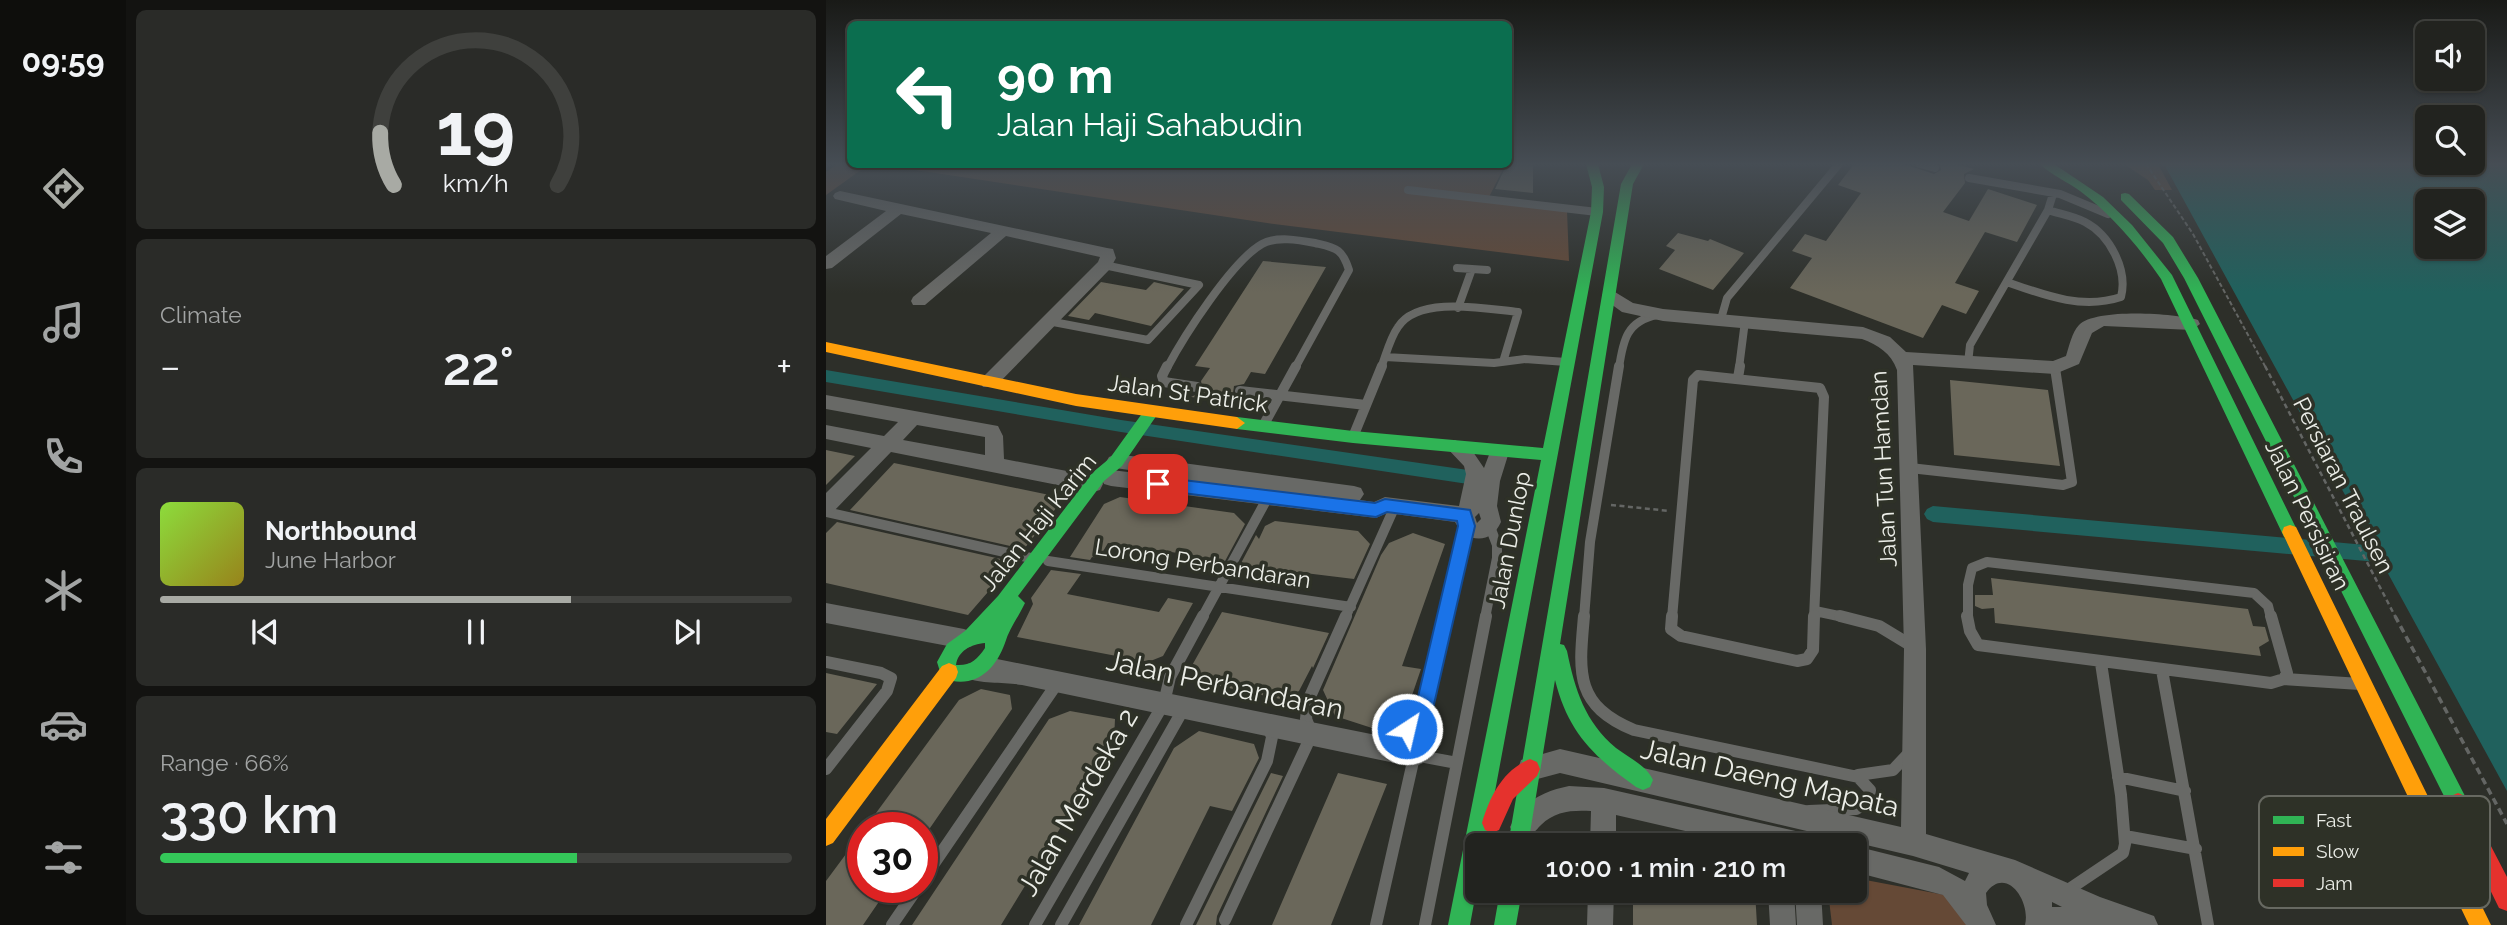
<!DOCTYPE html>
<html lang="en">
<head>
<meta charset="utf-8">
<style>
  :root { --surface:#22231f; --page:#2a2b28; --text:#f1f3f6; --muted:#a2a4a4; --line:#3f403d; --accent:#a8aaa4 }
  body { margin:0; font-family:Raleway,sans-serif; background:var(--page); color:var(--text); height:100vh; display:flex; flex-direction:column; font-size:26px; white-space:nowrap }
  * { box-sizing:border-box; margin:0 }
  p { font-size:23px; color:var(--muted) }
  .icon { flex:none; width:38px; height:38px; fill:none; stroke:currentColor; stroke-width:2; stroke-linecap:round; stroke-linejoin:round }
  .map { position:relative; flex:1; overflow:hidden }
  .details { display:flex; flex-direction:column; gap:10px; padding:10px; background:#131311; width:700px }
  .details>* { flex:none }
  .guide { position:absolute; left:21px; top:21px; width:665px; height:147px; border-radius:10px; box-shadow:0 2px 5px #0004,0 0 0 2px var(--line); background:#0b6e4f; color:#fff; overflow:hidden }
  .tools { position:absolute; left:1589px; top:21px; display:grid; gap:14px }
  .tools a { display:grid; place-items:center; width:70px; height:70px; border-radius:10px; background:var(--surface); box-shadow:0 2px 5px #0004,0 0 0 2px var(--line); font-size:35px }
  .speed { position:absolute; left:21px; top:812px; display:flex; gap:14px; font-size:35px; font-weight:700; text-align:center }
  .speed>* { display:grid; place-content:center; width:91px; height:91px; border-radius:50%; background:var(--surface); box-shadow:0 2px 5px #0004,0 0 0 2px var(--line); line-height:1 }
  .speed .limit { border:10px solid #d22; background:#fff; color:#111 }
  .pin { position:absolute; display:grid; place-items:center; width:60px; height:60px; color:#fff; margin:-30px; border-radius:14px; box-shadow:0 4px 10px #0006 }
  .me { position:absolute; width:77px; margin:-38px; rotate:35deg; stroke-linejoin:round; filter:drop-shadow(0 0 5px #0008) }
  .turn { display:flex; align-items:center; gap:24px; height:147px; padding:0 35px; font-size:32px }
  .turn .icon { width:91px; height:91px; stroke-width:2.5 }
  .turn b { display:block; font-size:49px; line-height:60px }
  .big { font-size:52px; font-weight:600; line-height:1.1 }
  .details .tile { flex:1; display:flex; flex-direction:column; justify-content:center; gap:10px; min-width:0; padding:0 24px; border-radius:10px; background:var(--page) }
  .details .dial { align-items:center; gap:0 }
  .dial svg { height:182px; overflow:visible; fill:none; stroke:var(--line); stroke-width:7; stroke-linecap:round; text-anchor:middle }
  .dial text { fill:var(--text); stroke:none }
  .song { display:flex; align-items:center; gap:21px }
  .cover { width:84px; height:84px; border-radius:10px; background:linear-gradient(135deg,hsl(90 70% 55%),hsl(50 70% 35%)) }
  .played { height:7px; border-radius:4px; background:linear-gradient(90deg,var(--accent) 65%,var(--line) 65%) }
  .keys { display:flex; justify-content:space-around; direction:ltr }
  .heat { display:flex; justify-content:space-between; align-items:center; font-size:38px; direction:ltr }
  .charge { height:10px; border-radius:5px; background:linear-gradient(90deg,#34c759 66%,var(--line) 0) }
  .trip { position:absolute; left:639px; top:833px; width:402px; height:70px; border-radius:10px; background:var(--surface); box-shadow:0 2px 5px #0004,0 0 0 2px var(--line); font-weight:600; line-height:70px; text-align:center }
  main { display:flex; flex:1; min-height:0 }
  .tab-bar { display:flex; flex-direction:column; width:126px; justify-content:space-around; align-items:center; background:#0e0e0c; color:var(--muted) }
  .tab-bar .icon { width:49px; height:49px }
  .tab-bar .selected { color:var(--accent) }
  .tab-bar b { font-size:32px; color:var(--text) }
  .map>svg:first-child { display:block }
</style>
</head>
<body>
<main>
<nav class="tab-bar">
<b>09:59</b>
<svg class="icon selected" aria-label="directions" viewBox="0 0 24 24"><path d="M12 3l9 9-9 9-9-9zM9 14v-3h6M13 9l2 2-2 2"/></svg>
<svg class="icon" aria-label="music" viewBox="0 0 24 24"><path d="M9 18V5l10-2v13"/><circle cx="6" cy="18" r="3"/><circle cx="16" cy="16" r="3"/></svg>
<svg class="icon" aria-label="phone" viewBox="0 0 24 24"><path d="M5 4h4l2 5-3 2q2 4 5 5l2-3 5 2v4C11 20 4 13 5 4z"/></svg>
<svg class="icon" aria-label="climate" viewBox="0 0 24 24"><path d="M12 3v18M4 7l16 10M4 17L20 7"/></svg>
<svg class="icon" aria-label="car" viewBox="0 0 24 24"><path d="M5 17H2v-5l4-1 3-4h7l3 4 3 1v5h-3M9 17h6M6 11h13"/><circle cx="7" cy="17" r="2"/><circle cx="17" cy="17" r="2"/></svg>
<svg class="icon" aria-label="filters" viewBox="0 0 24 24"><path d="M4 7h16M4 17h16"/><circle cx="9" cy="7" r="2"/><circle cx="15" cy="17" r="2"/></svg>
</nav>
<section class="details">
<div class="tile dial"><svg viewBox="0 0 100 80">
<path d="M14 69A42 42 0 1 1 86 69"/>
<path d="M14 69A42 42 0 0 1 8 46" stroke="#a8aaa4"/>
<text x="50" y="56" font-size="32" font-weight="700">19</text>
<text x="50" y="72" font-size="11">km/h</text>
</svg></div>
<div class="tile"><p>Climate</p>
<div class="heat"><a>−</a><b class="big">22°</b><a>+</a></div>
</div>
<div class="tile">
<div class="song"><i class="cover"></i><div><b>Northbound</b><p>June Harbor</p></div></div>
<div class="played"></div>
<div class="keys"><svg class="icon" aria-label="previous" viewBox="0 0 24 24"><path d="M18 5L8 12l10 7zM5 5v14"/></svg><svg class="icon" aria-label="pause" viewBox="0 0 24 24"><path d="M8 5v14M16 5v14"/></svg><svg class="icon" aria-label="next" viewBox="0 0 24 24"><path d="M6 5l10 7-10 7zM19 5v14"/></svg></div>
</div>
<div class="tile"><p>Range · 66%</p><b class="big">330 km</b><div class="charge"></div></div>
</section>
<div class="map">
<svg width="1681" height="925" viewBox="0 0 1681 925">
  <rect width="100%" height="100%" fill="#2d2f29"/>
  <!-- green -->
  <path fill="#654936" d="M12 164 42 165 0 195V172Z
    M1298 164H1332L1346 190H1329L1322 180Z
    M56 165H679L663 197 741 211 743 261 441 223Z
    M1029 878 1140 899 1145 925H1006L1002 891H1029Z"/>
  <!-- water -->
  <path fill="#20615d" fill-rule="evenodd" d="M1338 164H1681V791ZM1601 201H1647V247H1601Z"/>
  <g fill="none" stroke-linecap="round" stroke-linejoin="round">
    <!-- canal -->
    <path fill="#20615d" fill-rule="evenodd" d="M0 370 295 420 642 470 648 472 651 477 648 482 642 484 295 432 0 382Z
      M1107 506 1551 546 1558 548 1560 554 1558 560 1551 562 1107 522 1101 519 1098 514 1101 509Z"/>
  </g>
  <!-- building -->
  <path fill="#6a675a" d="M681 164H707V193L669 189Z
    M1028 164H1078L1108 174 1115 170 1114 164H1130L1148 169 1138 174 1139 183 1117 212 1143 221 1162 189 1211 205 1191 242 1159 232 1129 283 1153 291 1140 314 1116 305 1097 338 964 288 986 258 966 251 979 234 1000 241 1035 193 1012 185Z
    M852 233 882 241 884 239 918 253 887 290 833 269 849 250 840 246Z
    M437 261 500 267 439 374 425 372 418 384 408 386 407 393 410 397 408 402 365 397 377 391 375 381 384 368 369 366Z
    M275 282 320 290 328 282 358 289 325 326 269 313 263 320 242 316Z
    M1124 380 1222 390 1234 466 1128 455Z
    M0 450 29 456 0 485Z
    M68 463 238 498 198 549 24 510Z
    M294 497 408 513 419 524 398 563 394 562 388 574 365 571 373 556 282 543 273 558 266 557 264 560 244 557 278 504Z
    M449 521 532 531 544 544 528 579 414 565 430 535 433 539 439 526Z
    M11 522 188 562 142 615 0 583V533Z
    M587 533 619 544 576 666 595 669 582 707 546 728 509 716 497 690 555 555 563 543Z
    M225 570 255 574 241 594 333 612 342 598 367 603 337 656 322 662 191 637 207 604 205 598Z
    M1165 578 1422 609 1427 626 1439 627 1443 641 1433 647 1435 656 1169 623 1168 608 1156 609 1149 606V595H1167Z
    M396 612 503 633 487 668 486 666 473 691 459 700 370 681 364 669Z
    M0 673 51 684 11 734 0 732Z
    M155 689 184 695 186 709 104 828H39L133 700Z
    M244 711 289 719 288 740 175 925H86L223 719Z
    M373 731 428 744 433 758 406 811 384 806 325 925H253L348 748Z
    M445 773 457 776 391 916 390 925H370Z
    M512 773 561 784 505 925H446Z
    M37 831V887H63L37 925H0V881Z
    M807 891H929L931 925H807Z"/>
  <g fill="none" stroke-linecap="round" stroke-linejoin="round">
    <!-- path-far2 -->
    <path stroke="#646664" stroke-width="2" stroke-dasharray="4.5 2.5" stroke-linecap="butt" d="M1320 164 1367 234 1440 368"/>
    <!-- path-far1 -->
    <path stroke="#646664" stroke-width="2.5" stroke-dasharray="5 3.5" stroke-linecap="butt" d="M1439 366 1570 618
      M785 505 844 511"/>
    <!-- path -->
    <path stroke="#646664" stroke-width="3.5" stroke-dasharray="7 4.5" stroke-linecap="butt" d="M1569 616 1681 824"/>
    <!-- lane-far2 -->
    <path stroke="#686966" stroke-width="8" d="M1094 164 1109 168
      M1143 178 1234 194 1282 214
      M582 190 771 212
      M631 268 661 270
      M1181 282C1218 295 1256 310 1295 297 1302 270 1284 235 1259 222 1247 216 1234 214 1222 210
      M632 308 646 269
      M895 319 901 298 1013 164
      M222 321 322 340 373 285 278 265
      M559 357 668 363 699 359 740 362
      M1142 363 1144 345 1222 210 1227 194
      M341 368C358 336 406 261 436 244 450 236 473 240 489 243 510 248 516 248 523 270L469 368
      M555 368C560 355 564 338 572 327 592 295 661 309 692 312L677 362
      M793 368C797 340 801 321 831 315
      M913 368 919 321"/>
    <!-- lane-far1 -->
    <path stroke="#686966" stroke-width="10" d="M341 366 336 376 338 382 371 387
      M912 378 914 366
      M414 391 540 405
      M437 426 470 366
      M527 437 556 366
      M1084 468 1237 485 1246 482 1229 368
      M0 512 209 559
      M222 561 525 607
      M989 611 1022 618
      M376 618 442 497
      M519 618 569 506
      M619 618 640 526
      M659 618 671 558V545L663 524
      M758 618 764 542 793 366
      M846 618 867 380 872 375 994 388 998 397 988 618
      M1142 618V585L1146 568 1161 562 1428 593 1442 606 1445 618"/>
    <!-- lane -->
    <path stroke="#686966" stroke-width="12" d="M758 616C753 672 748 705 808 730L1032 777 1044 790 1042 802 1030 809 983 811
      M846 616 845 629 855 636 971 661 981 659 987 650 988 616
      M1014 616 1053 626 1086 646
      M1141 616 1144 631 1152 645 1445 683 1458 679 1461 673 1445 616
      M0 662 55 673 65 678 61 691 0 769
      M1336 670 1382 925
      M1458 679 1534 684
      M588 755 631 763
      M1032 775 1067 770 1082 754
      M1292 777 1359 791
      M1299 836 1370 849
      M96 881 232 682
      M1239 892 1297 853 1299 844 1295 795 1275 663
      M399 920 486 734 480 719 482 701 520 616
      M66 925 92 887
      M209 925 338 703 344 677 377 616
      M235 925 358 708
      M360 925 441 761 446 737 442 725
      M550 925 620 616
      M599 925 660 616"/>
    <!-- street -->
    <path fill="#686966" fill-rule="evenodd" d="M14 191 281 248 287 249 290 258 284 269 169 387H157L154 382 157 377 272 262 274 257 180 236 99 305H87L85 301 87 297 165 233 75 214 6 268 0 269V256L60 211 9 199 7 196 9 193Z
      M784 289 807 303 837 309 1037 327 1064 337 1080 352 1227 361 1240 356C1243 347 1246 332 1253 325 1269 308 1349 313 1372 320L1374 324 1366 330 1278 326 1266 333 1253 364 1229 374 1087 365 1100 649V834L1189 860 1274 897 1328 916 1332 925H1199C1205 901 1180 865 1160 893L1161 905 1170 925H1140L1117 895 1029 872V846L1113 867 1139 881 1143 873 1087 856 734 773 704 781 695 778 692 769 695 760 734 749 1075 827 1078 649 1071 370C1065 353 1052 345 1036 339L837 321 796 312 778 299 776 295ZM1226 902 1236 907H1226Z
      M0 395 172 426 177 436 178 459 267 476 274 478 277 484 274 490 267 492 65 452 7 512 0 514V493L45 448 0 439V425L58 436 72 422 0 409ZM91 425 159 437V455L77 440Z
      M629 440 645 449 658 468 666 447 673 445 680 447 683 452 674 481 671 506 675 522C667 539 655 542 637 535L629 522 561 513 550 518 285 486 278 484 275 478 278 472 285 470 362 479 283 467 280 462 283 457 290 454 528 486 535 488 538 494 534 500 548 502 559 497 633 506 640 474 638 466 620 447 622 442ZM653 513 655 519 651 523 649 517Z
      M0 603 138 629 146 632 149 639 146 646 138 649 0 623Z
      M171 659 545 734 596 708 604 711 608 719 604 727 581 742 597 747 600 755 597 763 588 767 196 685C180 682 154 684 141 678L138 671 141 664Z
      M743 786 778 788 974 832 983 836 987 845H920L790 815V845H764L765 811C746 810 729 811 715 825 709 831 706 836 697 840L688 836 684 827C695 802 718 791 743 786Z
      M762 891H788L787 925H761Z
      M942 891H968L970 925H944Z
      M969 891H995L997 925H971Z"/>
    <!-- fast -->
    <path fill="#30b455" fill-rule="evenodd" d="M760 164H772L778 187 777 212 659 845H651V887L644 925H622L715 460 527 443 411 429 403 423 411 417 527 431 717 448 765 212 766 187Z
      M806 164H818L807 184 734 644 738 645 741 651C749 690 759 722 790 748 802 757 821 766 827 780L824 787 817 790 810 787C767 756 742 732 729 680L702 845H682L795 184Z
      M1214 164H1228L1277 197 1306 225 1346 275 1472 532 1470 537 1464 539 1458 537 1335 279C1312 246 1287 216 1254 191 1242 182 1225 175 1214 164Z
      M1299 193 1303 194 1347 237 1372 278 1639 796 1642 803 1639 810 1632 813 1625 810 1358 278 1337 243 1295 200V194Z
      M325 406 333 412 296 466 278 481 192 596 199 603C193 616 183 629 179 643 169 671 148 690 116 678L111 662 121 644 139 631 172 596 266 473 284 458 320 408ZM159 643V648C151 660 144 666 130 665 132 651 145 644 159 643Z
      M674 891H696L690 925H668Z"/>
    <!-- slow -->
    <path fill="#ff9f0a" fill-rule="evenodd" d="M0 342 250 394 411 417 419 423 411 429 250 406 0 352Z
      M1464 525 1470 527 1665 925H1643L1456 532 1458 527Z
      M123 663 130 666 132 672 130 678 7 843 0 846V819L116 666Z"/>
    <!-- jam -->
    <path fill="#e5322d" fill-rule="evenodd" d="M704 759 711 762 714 769 711 776 687 799 673 830 666 833 659 830 656 823C664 796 677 770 704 759Z
      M1632 793 1639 796 1681 877V911L1673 908 1625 810 1622 803 1625 796Z"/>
  </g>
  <!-- sky -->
  <linearGradient id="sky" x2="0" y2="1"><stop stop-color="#191a17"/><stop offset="0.56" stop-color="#464d54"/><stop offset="1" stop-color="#464d54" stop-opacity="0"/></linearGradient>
  <rect width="1681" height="293" fill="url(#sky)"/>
  <!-- route -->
  <path fill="#1a73e8" stroke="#114b97" stroke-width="2" d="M332 477 549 503 559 499 644 510 649 526 603 726 581 739 574 736 571 729 574 723 588 714 632 526 631 521 561 512 550 517 332 490 327 488 324 484 327 479Z"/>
  <g text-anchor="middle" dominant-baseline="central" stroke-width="7" stroke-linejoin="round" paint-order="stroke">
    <!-- street labels -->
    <g font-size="23" fill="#ebede7" stroke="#2e3127">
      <text transform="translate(362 393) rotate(8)">Jalan St Patrick</text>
      <text transform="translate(1057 469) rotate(-93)">Jalan Tun Hamdan</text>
      <text transform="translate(1518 485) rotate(63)">Persiaran Traulsen</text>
      <text transform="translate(1482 515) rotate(64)">Jalan Persisiran</text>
      <text transform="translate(212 522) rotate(-51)">Jalan Haji Karim</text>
      <text transform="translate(683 540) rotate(-79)">Jalan Dunlop</text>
      <text transform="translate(377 563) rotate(9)">Lorong Perbandaran</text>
    </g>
    <!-- near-street labels -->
    <g font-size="28" fill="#ebede7" stroke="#2e3127">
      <text transform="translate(399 685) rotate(12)">Jalan Perbandaran</text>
      <text transform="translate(944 778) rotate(13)">Jalan Daeng Mapata</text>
      <text transform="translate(252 802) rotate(-60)">Jalan Merdeka 2</text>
    </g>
  </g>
  <!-- legend -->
  <rect x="1433" y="796" width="231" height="112" rx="10" fill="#2e3127" stroke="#676961" stroke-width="2"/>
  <rect x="1447" y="816" width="31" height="8" fill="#30b455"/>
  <rect x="1447" y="847" width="31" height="9" fill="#ff9f0a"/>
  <rect x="1447" y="879" width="31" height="8" fill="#e5322d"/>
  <g font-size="19" fill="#ebede7">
    <text x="1490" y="827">Fast</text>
    <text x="1490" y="858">Slow</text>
    <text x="1490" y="890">Jam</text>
  </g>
</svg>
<div class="tools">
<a><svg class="icon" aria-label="sound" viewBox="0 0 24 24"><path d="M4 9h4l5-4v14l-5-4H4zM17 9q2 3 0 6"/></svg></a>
<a><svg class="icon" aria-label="search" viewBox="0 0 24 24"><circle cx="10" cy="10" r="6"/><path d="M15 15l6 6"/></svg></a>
<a><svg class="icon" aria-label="layers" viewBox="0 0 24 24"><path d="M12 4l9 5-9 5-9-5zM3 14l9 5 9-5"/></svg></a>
</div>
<div class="speed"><div class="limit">30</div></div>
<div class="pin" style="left:332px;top:484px;background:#d93025"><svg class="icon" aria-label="arrive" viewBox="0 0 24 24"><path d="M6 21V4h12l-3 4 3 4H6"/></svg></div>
<svg class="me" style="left:581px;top:729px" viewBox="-20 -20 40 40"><circle r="17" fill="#1a73e8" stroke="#fff" stroke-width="3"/><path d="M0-11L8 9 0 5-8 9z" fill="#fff"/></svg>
<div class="trip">10:00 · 1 min · 210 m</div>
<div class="guide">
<div class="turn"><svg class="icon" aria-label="left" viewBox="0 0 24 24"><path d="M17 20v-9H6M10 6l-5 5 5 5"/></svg><div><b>90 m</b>Jalan Haji Sahabudin</div></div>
</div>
</div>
</main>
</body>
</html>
